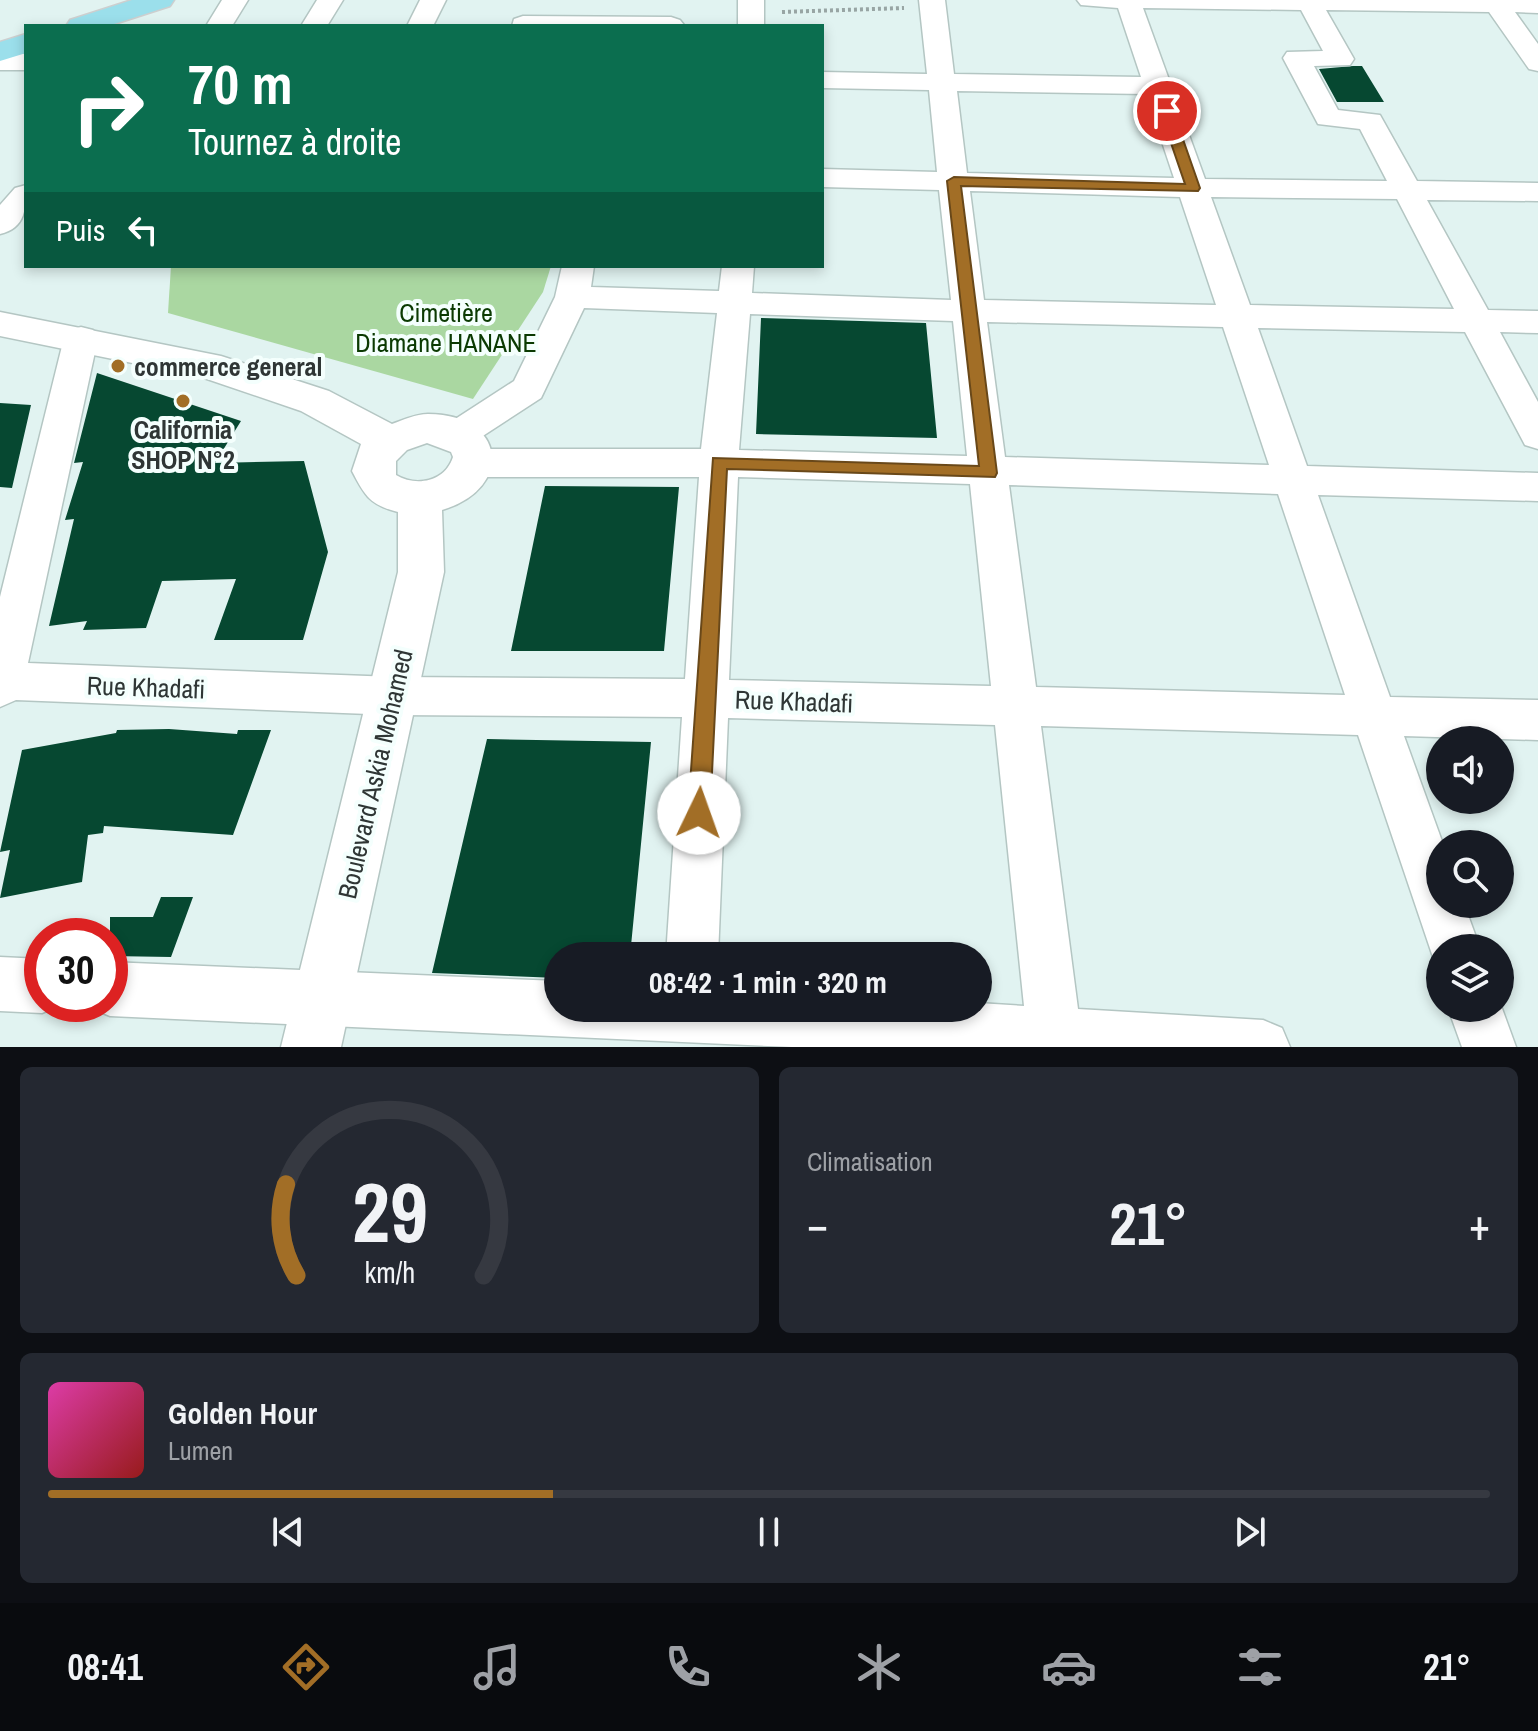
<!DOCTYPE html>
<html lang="fr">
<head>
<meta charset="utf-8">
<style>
  :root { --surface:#171b24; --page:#242831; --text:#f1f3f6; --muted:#9ea1a6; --line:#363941; --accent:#a26e26 }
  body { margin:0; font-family:"Archivo Narrow",sans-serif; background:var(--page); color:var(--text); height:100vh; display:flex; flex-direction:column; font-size:30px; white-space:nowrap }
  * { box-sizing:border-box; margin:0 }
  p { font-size:26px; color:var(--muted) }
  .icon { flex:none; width:44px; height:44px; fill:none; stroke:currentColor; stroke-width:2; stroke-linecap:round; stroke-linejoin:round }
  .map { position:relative; height:1047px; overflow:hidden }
  .drawer { display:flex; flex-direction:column; gap:20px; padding:20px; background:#0d0f14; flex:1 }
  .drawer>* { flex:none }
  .hud { position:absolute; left:24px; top:24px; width:800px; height:244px; border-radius:0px; box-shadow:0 4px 12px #0003; background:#0b6e4f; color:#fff; overflow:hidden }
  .tools { position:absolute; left:1426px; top:726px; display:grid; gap:16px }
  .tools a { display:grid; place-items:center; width:88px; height:88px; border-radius:50%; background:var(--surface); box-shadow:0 4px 12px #0003; font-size:40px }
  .speed { position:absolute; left:24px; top:918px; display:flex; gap:16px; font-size:40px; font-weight:700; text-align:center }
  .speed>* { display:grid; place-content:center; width:104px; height:104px; border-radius:50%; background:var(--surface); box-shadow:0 4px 12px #0003; line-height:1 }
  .speed .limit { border:12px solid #d22; background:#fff; color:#111 }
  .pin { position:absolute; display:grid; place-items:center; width:68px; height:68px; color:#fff; margin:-34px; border:4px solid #fff; border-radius:50%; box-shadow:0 2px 8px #0007 }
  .me { position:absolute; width:88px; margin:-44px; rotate:3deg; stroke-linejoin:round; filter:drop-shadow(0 0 6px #0008) }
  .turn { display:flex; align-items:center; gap:28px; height:168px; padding:0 32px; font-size:36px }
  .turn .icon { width:104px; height:104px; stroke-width:2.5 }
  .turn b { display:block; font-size:56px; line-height:68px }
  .then { display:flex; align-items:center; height:76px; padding:0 32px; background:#0003; gap:16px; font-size:30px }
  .big { font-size:60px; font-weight:800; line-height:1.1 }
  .drawer .widget { flex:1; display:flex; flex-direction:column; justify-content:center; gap:12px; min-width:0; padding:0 28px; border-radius:12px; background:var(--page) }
  .drawer .dial { align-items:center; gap:0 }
  .dial svg { height:208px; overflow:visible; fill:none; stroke:var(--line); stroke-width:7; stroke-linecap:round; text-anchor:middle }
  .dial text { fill:var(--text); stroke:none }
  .song { display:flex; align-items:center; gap:24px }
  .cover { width:96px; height:96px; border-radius:12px; background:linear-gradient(135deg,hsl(320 70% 55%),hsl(0 70% 35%)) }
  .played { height:8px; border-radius:4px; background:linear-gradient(90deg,var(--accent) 35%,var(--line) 35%) }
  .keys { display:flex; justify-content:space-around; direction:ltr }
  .heat { display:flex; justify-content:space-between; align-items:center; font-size:44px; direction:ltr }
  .drawer .tiles { flex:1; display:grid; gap:20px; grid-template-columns:1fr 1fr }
  .widget:last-child { grid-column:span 2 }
  .trip { position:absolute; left:544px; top:942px; width:448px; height:80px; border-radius:40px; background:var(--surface); box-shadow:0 4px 12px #0003; font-weight:800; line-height:80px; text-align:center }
  .menu { display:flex; height:128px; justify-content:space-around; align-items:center; background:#090b0e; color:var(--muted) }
  .menu .icon { width:56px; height:56px }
  .menu .current { color:var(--accent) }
  .menu b { font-size:36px; color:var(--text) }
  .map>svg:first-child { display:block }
</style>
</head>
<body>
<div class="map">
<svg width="1538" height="1047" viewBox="0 0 1538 1047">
  <rect width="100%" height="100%" fill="#e1f3f1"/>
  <!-- green -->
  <path fill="#aad7a1" d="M171 266H551L543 292 473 399 168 313Z"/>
  <!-- building -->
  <path fill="#064831" d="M1353 66H1362L1384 102H1337L1319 69Z
    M761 318 926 323 937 438 756 434Z
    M97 373 241 421 215 463 304 461 328 552 303 640H214L236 579 162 581 146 628 83 630 87 621 49 626 74 519 65 520 83 462 74 463Z
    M0 403 31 405 12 488 0 487Z
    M545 486 679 487 664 651H511Z
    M169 729 237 734 238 730H271L233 835 104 826 103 833 88 835 82 882 0 898 10 850 0 852 22 750 116 733 117 730Z
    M487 739 651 742 630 956H558V978L432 973Z
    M161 897H193L171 957 110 956V917H153Z"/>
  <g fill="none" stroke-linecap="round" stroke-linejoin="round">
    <!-- minor casing -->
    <g stroke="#b4c6c3" stroke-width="3">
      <path id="minor" d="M222 0H248L232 26H206Z
        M317 0H343L327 26H301Z
        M420 0H446L433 26H407Z
        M738 0H764V26H738Z
        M919 0H945L954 74 1141 77 1118 8 1081 5 1077 0H1538V13L1515 12 1538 44V71L1529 69 1489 12 1326 10 1354 59 1350 65 1314 66 1338 110 1380 115 1417 181 1538 183V201L1427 200 1488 310 1538 311V333L1500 332 1538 402V449L1525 445 1465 332 1258 328 1307 466 1538 473V501L1318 495 1390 697 1538 700V740L1404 736 1443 844H1440V904H1464L1480 948H1440V968L1436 966 1358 735 1041 726 1078 1009 1263 1020 1282 1028 1290 1047H792L110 1016 91 1008 90 1004H110V962L558 981V1008H978V1003L1024 1006 995 725 728 718 718 956H666L682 717 394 715 16 700 0 707V597L64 338 69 330 81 327 93 330 98 338 28 663 394 677 685 679 699 477H472L458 473 453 463 458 453 472 449H701L717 313 584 308 541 398 472 443 459 447 446 443 440 434 446 425 514 381 555 297 562 266H594L591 287 719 291 722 266H754L752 293 951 300 939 190 822 187V169L937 172 929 90 822 88V72L927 74ZM1143 8 1301 10 1323 51 1287 52 1283 58 1318 124 1360 129 1387 181 1205 179ZM957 91 1146 94 1174 178 967 173ZM970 191 1180 197 1216 305 984 300ZM1211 197 1397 199 1454 309 1250 305ZM750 314 953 321 967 456 739 450ZM987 322 1223 327 1269 465 1005 457ZM738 477 970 484 991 686 729 680ZM1009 485 1278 494 1345 695 1036 687Z
        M523 16 671 17 680 20 684 25 512 26 514 19Z
        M0 54H26V70H0Z
        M26 185C26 208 26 228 0 234V205L15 188Z
        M0 957 42 959V1004L61 1005 42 1013 0 1011Z
        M1500 1003 1516 1047H1462L1448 1008H1500Z"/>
    </g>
    <!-- tertiary casing -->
    <g stroke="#b4c6c3" stroke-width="3">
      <path id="tertiary" d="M0 312 221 356 329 391 392 424C403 420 416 414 428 414 506 414 515 488 442 510L444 572 341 1047H281L398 572V512C370 505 365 496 352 471L361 444 301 411 201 377 0 336ZM427 443 451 452 453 457C445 482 416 487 396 475V461L407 450Z"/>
    </g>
    <!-- primary casing -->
    <g stroke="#cdcfcf" stroke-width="3">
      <path id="primary" d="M132 0H174L170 6 108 26H66L70 20Z
        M26 34V53L0 61V42Z"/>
    </g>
    <!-- path -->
    <path stroke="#98a5a4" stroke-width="4" stroke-dasharray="3 3" stroke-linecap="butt" d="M782 12 904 8"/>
    <!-- minor -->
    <use href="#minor" fill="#fff" fill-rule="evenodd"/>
    <!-- tertiary -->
    <use href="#tertiary" fill="#fff" fill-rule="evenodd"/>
    <!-- primary -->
    <use href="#primary" fill="#9bdfeb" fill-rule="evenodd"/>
  </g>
  <!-- route -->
  <path fill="#a26e26" stroke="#694819" stroke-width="2" d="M1167 107 1173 111 1200 188 1198 191 961 186 997 473 995 477 727 469 710 813 707 820 699 823 691 820 688 813 713 458 979 466 947 181 954 177 1185 184 1160 111Z"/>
  <!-- markers -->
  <g fill="#a26e26" stroke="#f4fffd" stroke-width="3">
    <circle cx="118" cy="366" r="8"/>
    <circle cx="183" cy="401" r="8"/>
  </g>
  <g text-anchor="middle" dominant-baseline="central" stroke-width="8" stroke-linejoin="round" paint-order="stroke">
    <!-- park labels -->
    <g font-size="26" fill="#0b3a02" stroke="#f4fffd">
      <text x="446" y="312">Cimetière<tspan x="446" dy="30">Diamane HANANE</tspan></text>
    </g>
    <!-- poi labels -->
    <g font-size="26" font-weight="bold" fill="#2f3635" stroke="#f4fffd" text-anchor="start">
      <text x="134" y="366">commerce general</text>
      <text x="183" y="429" text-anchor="middle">California<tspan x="183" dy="30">SHOP N°2</tspan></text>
    </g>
    <!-- street labels -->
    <g font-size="26" fill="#2f3635" stroke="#f4fffd">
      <text transform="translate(146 687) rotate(2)">Rue Khadafi</text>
      <text transform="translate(794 701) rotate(2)">Rue Khadafi</text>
      <text transform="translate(375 774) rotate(-77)">Boulevard Askia Mohamed</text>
    </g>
  </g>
</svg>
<div class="tools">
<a><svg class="icon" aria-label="sound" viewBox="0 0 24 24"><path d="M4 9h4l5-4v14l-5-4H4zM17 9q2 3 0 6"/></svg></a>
<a><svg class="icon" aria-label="search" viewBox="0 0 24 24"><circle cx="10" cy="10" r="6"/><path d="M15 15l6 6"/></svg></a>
<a><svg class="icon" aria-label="layers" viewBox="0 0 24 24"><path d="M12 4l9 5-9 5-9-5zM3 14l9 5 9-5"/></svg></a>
</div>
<div class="speed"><div class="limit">30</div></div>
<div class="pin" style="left:1167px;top:111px;background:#d93025"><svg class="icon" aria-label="arrive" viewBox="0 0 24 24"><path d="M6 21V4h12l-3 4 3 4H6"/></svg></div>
<svg class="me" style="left:699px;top:813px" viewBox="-20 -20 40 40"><circle r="19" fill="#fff"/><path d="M0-13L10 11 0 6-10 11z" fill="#a26e26"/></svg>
<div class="trip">08:42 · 1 min · 320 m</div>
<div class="hud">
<div class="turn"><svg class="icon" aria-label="right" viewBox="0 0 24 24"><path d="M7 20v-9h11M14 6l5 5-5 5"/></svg><div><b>70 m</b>Tournez à droite</div></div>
<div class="then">Puis<svg class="icon" aria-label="left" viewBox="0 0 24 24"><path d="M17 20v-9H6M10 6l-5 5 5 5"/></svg></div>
</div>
</div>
<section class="drawer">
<div class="tiles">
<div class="widget dial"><svg viewBox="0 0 100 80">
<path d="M14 69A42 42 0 1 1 86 69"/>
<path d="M14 69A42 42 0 0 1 10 34" stroke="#a26e26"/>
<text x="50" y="56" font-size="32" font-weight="700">29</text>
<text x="50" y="72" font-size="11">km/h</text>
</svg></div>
<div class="widget"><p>Climatisation</p>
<div class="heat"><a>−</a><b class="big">21°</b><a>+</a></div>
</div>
<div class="widget">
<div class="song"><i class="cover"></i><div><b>Golden Hour</b><p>Lumen</p></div></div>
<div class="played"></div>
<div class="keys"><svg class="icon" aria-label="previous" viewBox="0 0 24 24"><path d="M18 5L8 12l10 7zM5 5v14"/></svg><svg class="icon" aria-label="pause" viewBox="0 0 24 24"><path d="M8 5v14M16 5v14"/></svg><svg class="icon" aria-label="next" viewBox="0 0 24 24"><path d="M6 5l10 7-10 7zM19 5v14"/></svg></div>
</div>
</div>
</section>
<nav class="menu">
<b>08:41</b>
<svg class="icon current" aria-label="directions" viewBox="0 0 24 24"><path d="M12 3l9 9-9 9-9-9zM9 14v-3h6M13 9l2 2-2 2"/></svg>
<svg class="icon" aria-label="music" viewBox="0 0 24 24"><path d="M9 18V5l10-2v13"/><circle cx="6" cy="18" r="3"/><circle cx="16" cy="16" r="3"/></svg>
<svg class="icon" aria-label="phone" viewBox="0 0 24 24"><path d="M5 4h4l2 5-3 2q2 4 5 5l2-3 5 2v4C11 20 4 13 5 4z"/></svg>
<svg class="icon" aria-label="climate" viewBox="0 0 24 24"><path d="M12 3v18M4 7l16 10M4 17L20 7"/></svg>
<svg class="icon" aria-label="car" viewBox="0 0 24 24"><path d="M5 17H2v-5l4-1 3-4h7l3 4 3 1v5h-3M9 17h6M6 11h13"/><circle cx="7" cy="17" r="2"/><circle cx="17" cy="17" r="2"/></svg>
<svg class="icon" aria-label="filters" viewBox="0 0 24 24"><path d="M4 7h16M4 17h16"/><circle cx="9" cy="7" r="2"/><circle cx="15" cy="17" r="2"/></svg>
<b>21°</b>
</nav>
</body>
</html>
